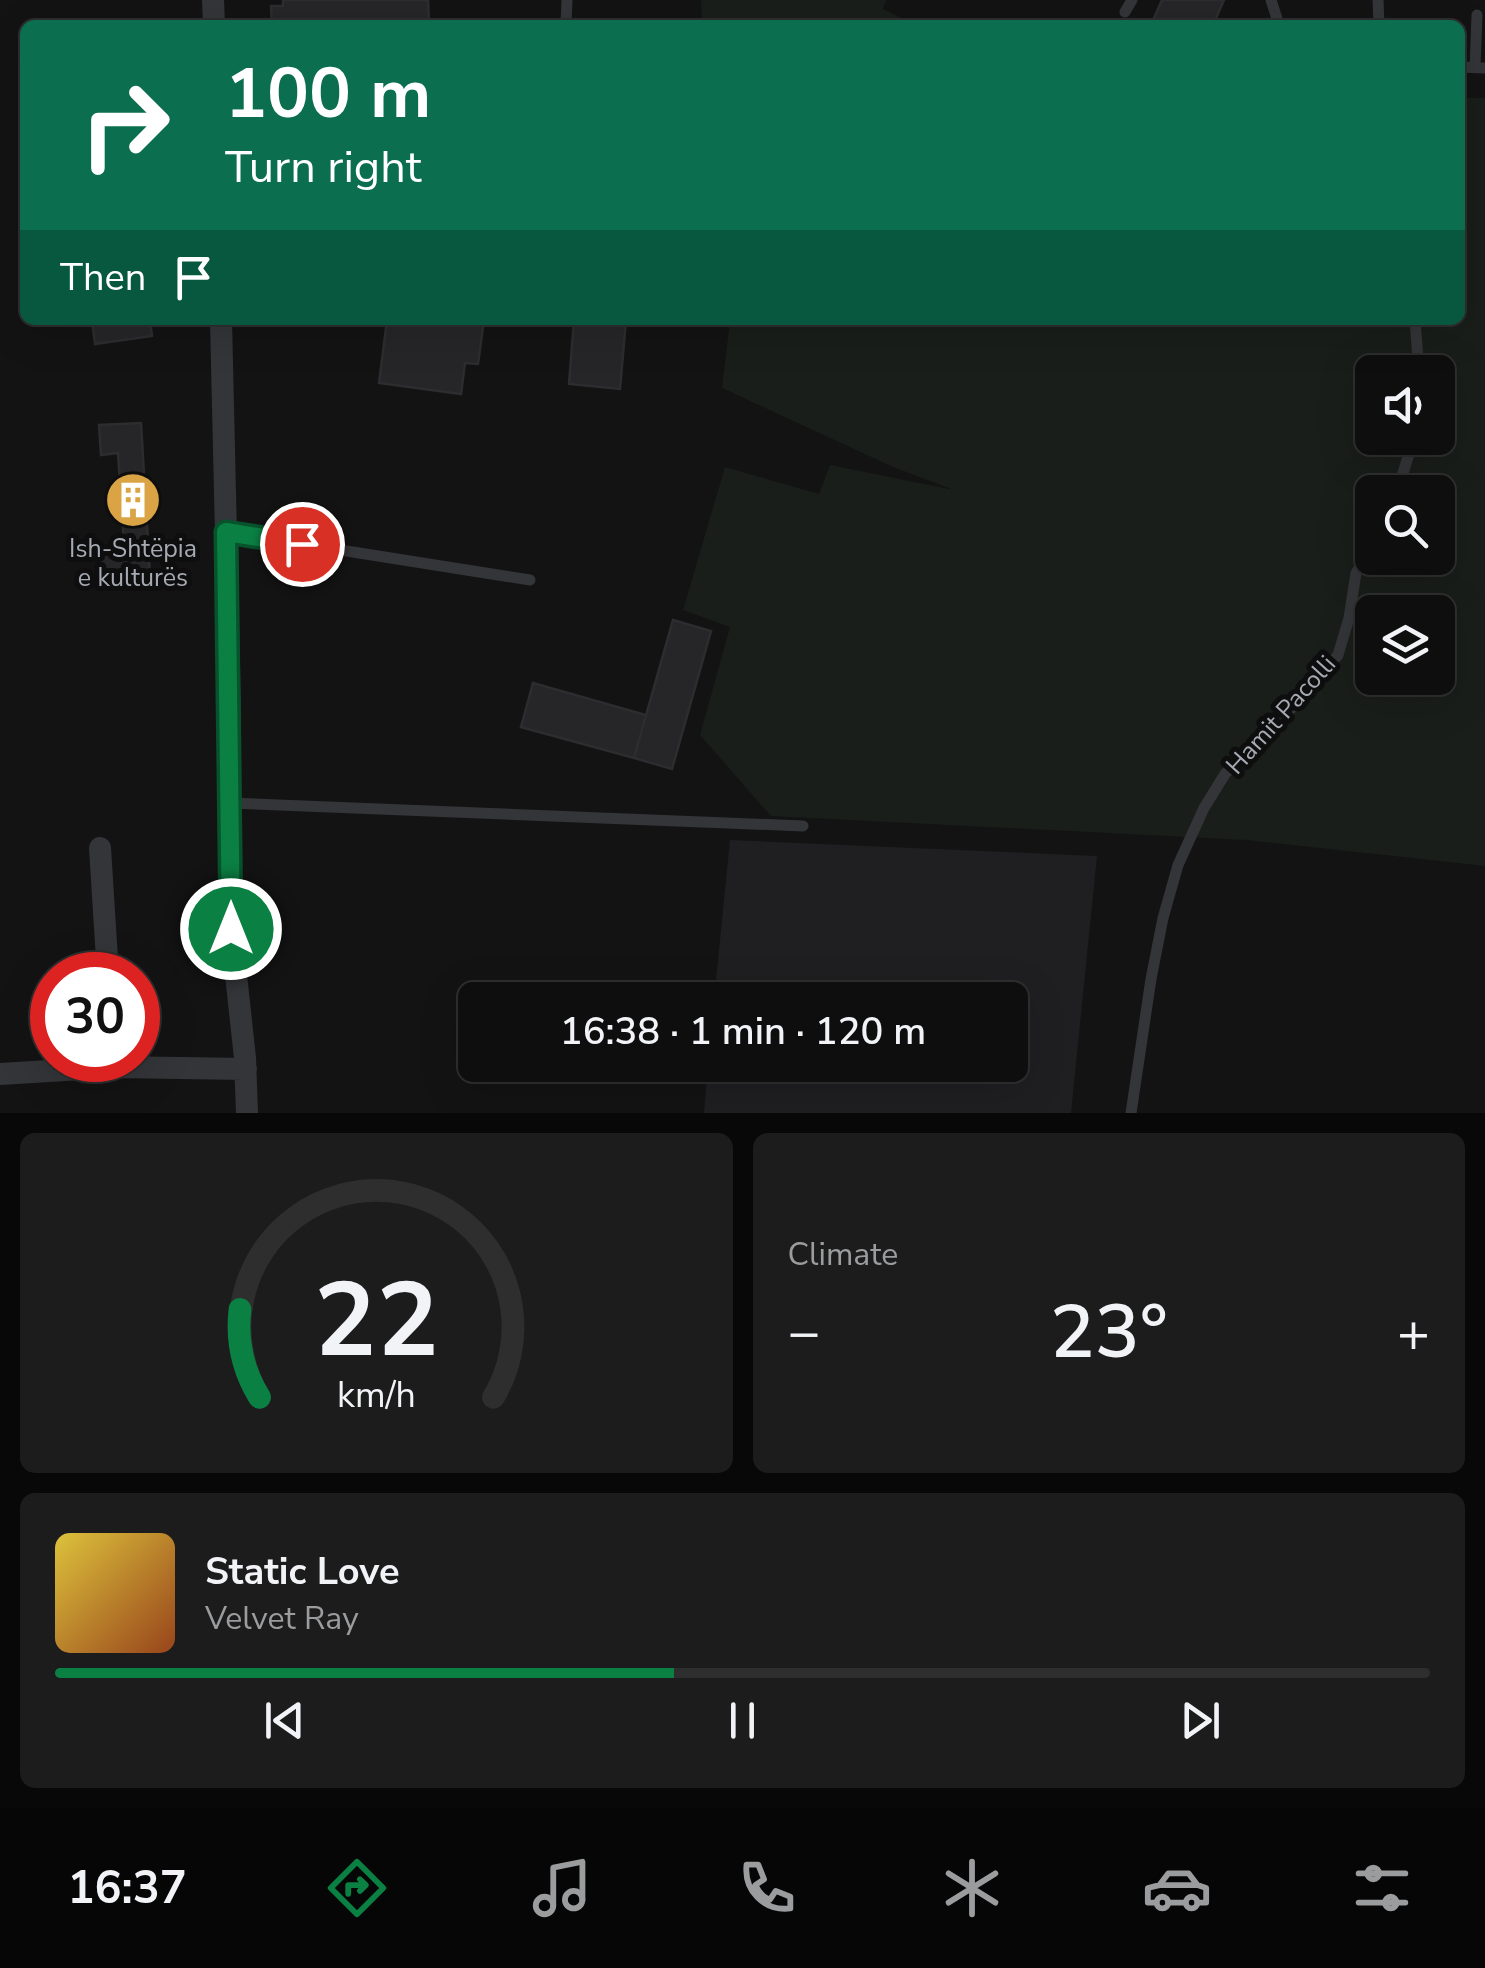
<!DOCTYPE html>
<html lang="en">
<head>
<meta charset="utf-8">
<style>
  :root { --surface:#0e0e0f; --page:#1c1c1d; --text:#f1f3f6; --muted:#9b9c9e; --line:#2e2e2f; --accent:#0b8043 }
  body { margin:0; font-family:"Nunito Sans",sans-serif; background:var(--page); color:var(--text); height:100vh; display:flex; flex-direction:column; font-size:38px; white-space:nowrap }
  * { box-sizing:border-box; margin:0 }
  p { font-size:32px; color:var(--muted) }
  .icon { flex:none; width:55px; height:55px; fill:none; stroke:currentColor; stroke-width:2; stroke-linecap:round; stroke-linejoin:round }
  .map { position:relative; height:1113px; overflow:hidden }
  .sheet { display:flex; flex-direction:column; gap:20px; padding:20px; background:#080808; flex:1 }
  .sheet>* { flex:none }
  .banner { position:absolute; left:20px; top:20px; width:1445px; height:305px; border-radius:15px; box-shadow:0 10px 40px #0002,0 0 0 2px var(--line); background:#0b6e4f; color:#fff; overflow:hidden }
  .buttons { position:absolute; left:1355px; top:355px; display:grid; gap:20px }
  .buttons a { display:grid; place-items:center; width:100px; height:100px; border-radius:15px; background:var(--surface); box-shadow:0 10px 40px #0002,0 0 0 2px var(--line); font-size:50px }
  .speed { position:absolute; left:30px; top:952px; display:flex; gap:20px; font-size:50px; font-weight:700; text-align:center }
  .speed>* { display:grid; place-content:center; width:130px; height:130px; border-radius:50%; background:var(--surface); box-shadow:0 10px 40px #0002,0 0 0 2px var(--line); line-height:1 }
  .speed .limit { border:15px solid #d22; background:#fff; color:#111 }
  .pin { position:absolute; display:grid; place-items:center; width:85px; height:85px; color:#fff; margin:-42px; border:5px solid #fff; border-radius:50%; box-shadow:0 2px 10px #0007 }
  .me { position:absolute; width:110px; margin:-55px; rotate:0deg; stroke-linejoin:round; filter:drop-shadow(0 0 8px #0008) }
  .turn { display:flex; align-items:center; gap:35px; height:210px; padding:0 40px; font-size:45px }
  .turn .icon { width:130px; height:130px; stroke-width:2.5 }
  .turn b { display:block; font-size:70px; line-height:85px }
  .then { display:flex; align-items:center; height:95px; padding:0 40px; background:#0003; gap:20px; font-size:38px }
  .big { font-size:75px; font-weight:600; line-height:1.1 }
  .sheet .widget { flex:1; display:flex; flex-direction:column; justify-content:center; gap:15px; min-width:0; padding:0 35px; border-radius:15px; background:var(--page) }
  .sheet .dial { align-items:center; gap:0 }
  .dial svg { height:260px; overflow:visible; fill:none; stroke:var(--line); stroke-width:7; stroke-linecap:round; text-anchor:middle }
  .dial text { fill:var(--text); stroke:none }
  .song { display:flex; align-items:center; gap:30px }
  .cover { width:120px; height:120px; border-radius:15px; background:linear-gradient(135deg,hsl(50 70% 55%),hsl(20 70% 35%)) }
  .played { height:10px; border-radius:5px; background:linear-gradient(90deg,var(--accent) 45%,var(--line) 45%) }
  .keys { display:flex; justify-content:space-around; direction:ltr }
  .heat { display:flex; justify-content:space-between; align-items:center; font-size:55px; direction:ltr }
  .sheet .tiles { flex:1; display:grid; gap:20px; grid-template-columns:1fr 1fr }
  .widget:last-child { grid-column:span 2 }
  .trip { position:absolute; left:458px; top:982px; width:570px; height:100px; border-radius:15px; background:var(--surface); box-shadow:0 10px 40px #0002,0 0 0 2px var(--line); font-weight:600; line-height:100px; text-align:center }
  .menu { display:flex; height:160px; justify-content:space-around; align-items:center; background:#060606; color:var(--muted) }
  .menu .icon { width:70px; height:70px }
  .menu .current { color:var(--accent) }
  .menu b { font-size:45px; color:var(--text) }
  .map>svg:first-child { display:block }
</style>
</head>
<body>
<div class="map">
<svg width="1485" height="1113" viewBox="0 0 1485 1113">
  <rect width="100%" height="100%" fill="#131314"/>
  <!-- built -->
  <path fill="#1f1f21" d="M730 840 1097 856 1071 1113H704L708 1065H1010V1000H714Z"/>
  <!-- green -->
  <path fill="#191e1a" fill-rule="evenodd" d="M701 0H886L883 9 916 25H702Z
    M1460 98H1485V866L1247 840 771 816 700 735 730 627 683 610 725 467 819 494 830 465 954 490 893 467 722 388 730 320H1460ZM1372 372H1438V438H1372ZM1372 492H1438V558H1372ZM1372 612H1438V678H1372Z"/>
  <!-- building -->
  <path fill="#262628" stroke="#2d2d30" stroke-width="2.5" d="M283 0H428L429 25H272L271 6H283Z
    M1162 0H1224L1213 25H1151Z
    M92 320H150L152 336 95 344Z
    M387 320H484L478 364 465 363 461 394 379 383Z
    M574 320H626L620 389 569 384Z
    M141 423 150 577 103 580 101 547 124 545 118 453 101 455 99 425Z
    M673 620 711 631 672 769 634 758Z
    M533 683 646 715 634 758 521 727Z"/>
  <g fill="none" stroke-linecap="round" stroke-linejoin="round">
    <!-- service -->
    <path stroke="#343538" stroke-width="11" d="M1271 0 1279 25
      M1378 0 1379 25
      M1125 12 1132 0
      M566 25 567 0
      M1460 67 1485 68
      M1475 68 1477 15
      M1415 320 1419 372
      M1397 492 1414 438
      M226 532 530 580
      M230 803 803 826
      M1131 1113 1151 979 1163 918 1178 865 1204 808 1225 774 1303 697 1338 655 1349 618 1356 573 1372 548"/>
    <!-- minor -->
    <path stroke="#343538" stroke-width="22" d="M213 0 214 25
      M221 320 230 708 231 929 245 1058 247 1113
      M100 848 108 975
      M0 1074 114 1067 246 1069"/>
  </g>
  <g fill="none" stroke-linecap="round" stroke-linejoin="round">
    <!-- route casing -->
    <g stroke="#07532c" stroke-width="25">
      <path id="route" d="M231 929 226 532 302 544"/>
    </g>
    <!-- route -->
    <use href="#route" stroke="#0b8043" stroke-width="18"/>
  </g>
  <!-- icons -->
  <defs>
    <g id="building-disc" transform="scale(2.875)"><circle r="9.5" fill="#daa444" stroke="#0e0e0f"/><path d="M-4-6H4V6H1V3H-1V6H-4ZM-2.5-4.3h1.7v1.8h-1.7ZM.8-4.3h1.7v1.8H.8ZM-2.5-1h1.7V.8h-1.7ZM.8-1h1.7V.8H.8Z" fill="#fff"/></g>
  </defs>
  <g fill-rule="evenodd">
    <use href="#building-disc" x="133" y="500"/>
  </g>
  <g text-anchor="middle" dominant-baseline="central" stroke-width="10" stroke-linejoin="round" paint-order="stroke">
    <!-- poi labels -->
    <g font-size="25" fill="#a6aab3" stroke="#0e0e0f">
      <text x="133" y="549">Ish-Shtëpia<tspan x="133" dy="29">e kulturës</tspan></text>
    </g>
    <!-- street labels -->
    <g font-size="25" fill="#a6aab3" stroke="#0e0e0f">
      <text transform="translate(1281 715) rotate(-48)">Hamit Pacolli</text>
    </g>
  </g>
</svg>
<div class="buttons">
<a><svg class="icon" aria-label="sound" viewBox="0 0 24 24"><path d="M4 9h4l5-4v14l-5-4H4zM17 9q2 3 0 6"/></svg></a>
<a><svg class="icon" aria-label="search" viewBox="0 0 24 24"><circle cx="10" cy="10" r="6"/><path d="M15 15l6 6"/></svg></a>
<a><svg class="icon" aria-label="layers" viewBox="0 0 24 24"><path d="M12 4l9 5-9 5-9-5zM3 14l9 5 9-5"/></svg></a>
</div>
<div class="speed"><div class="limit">30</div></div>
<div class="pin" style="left:302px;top:544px;background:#d93025"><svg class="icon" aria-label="arrive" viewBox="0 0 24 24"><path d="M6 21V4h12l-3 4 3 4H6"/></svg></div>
<svg class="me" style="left:231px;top:929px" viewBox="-20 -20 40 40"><circle r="17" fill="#0b8043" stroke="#fff" stroke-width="3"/><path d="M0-11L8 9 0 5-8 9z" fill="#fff"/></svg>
<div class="trip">16:38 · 1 min · 120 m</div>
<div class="banner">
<div class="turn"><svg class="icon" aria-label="right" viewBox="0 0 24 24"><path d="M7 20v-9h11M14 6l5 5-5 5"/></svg><div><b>100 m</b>Turn right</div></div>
<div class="then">Then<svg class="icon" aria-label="arrive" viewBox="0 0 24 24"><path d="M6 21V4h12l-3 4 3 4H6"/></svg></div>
</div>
</div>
<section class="sheet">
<div class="tiles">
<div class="widget dial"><svg viewBox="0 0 100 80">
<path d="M14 69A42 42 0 1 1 86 69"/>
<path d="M14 69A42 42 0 0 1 8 42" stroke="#0b8043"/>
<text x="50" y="56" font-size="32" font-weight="700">22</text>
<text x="50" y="72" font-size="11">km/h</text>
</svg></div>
<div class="widget"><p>Climate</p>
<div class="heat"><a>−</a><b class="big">23°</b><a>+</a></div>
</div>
<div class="widget">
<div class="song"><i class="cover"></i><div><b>Static Love</b><p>Velvet Ray</p></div></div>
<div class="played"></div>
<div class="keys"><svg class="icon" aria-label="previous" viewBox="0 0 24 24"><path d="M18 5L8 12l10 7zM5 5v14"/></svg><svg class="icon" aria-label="pause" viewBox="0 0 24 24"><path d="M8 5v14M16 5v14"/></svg><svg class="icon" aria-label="next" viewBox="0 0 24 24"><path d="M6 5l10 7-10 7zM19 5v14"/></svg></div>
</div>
</div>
</section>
<nav class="menu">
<b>16:37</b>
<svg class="icon current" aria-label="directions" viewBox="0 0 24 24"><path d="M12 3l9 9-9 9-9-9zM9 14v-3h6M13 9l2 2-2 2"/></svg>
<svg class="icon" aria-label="music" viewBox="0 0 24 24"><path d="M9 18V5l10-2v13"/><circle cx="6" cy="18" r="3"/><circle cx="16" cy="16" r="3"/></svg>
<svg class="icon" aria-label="phone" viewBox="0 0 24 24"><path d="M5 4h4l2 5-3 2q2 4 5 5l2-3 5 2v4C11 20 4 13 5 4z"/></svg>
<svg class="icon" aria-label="climate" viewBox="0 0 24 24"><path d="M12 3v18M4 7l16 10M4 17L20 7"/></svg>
<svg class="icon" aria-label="car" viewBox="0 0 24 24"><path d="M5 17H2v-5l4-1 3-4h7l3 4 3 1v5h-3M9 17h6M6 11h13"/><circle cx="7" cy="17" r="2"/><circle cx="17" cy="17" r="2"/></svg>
<svg class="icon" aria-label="filters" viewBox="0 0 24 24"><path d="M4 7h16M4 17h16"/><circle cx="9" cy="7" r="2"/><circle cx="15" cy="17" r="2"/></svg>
</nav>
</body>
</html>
